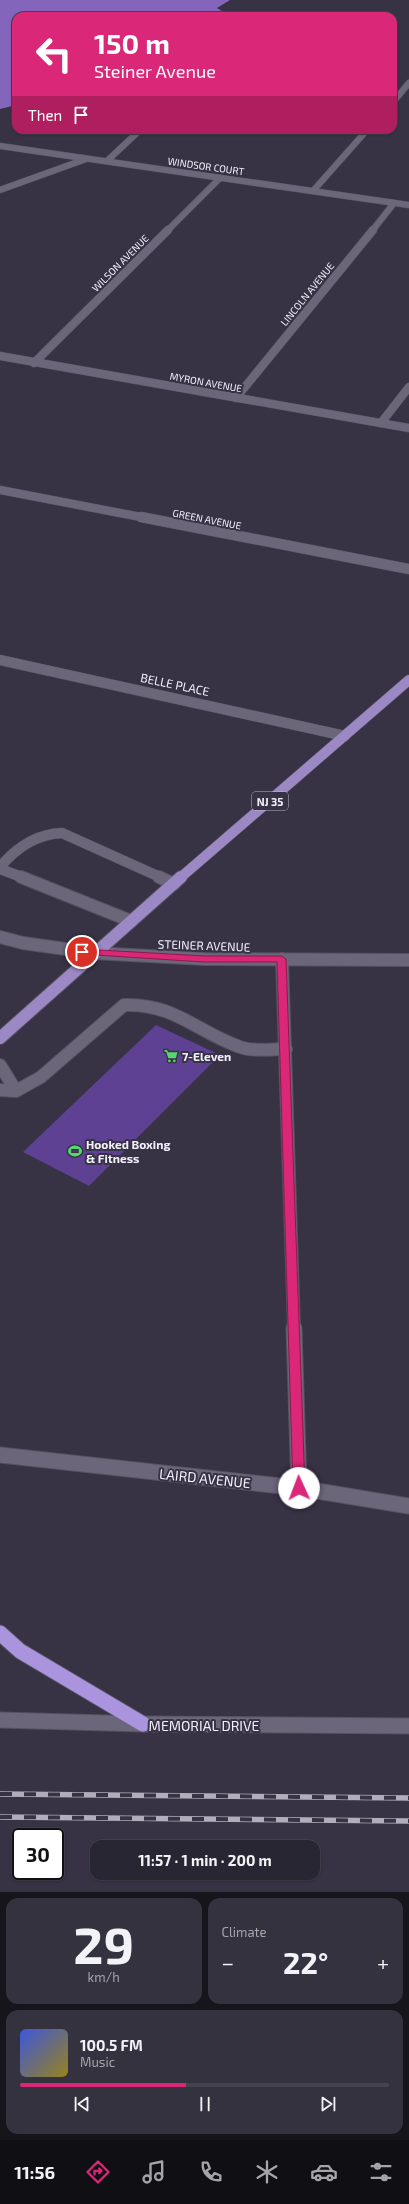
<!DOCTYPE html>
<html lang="en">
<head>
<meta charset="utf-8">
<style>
  :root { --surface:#292633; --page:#35323f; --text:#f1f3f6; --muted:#a5a5ac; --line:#45434e; --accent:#db2777 }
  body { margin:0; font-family:"Exo 2",sans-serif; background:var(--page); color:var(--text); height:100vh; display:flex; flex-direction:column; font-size:15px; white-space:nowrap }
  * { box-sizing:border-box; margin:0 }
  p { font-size:13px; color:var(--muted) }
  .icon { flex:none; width:22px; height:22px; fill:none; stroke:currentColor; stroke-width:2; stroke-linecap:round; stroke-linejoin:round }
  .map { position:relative; height:1892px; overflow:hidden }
  .panel { display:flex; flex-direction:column; gap:6px; padding:6px; background:#17151c; flex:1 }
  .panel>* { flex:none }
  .guide { position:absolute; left:12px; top:12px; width:385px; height:122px; border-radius:12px; box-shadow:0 1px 3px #0004,0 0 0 1px var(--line); background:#db2777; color:#fff; overflow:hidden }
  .speed { position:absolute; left:12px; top:1828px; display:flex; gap:8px; font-size:20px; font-weight:700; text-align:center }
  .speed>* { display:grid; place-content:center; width:52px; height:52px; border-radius:50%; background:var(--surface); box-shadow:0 1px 3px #0004,0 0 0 1px var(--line); line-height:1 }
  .speed .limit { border:2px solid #111; border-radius:6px; background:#fff; color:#111 }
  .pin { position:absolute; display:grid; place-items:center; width:34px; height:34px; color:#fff; margin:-17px; border:2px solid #fff; border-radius:50%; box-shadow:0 1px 4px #0007 }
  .me { position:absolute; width:44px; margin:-22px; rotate:358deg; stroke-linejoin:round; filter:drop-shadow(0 0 3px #0008) }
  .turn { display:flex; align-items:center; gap:14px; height:84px; padding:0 16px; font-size:18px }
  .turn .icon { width:52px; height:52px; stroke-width:2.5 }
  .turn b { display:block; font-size:28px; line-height:34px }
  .then { display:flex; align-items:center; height:38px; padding:0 16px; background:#0003; gap:8px; font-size:15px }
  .big { font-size:30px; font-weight:700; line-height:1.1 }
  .panel .widget { flex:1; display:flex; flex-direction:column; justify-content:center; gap:6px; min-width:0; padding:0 14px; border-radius:12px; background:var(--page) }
  .panel .dial { align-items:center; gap:0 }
  .dial b { font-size:52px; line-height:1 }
  .song { display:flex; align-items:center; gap:12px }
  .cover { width:48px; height:48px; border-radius:6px; background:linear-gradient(135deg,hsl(230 70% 55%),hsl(50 70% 35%)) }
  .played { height:4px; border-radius:2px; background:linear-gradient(90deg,var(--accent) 45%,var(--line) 45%) }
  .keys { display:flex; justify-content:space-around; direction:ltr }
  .heat { display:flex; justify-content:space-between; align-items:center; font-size:22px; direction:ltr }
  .panel .tiles { flex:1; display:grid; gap:6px; grid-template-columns:1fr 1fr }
  .widget:last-child { grid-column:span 2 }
  .trip { position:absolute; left:90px; top:1840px; width:230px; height:40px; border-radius:12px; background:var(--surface); box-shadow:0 1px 3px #0004,0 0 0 1px var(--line); font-weight:700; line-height:40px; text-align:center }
  .dock { display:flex; height:64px; justify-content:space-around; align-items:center; background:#100f14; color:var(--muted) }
  .dock .icon { width:28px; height:28px }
  .dock .on { color:var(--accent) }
  .dock b { font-size:18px; color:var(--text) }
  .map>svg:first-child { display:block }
</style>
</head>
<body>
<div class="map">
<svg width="409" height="1892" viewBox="0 0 409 1892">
  <rect width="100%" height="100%" fill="#373244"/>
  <!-- water -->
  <path fill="#8366bb" d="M0 0H230L217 8 225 13 221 16H16V105L0 109Z"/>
  <!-- building -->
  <path fill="#5e4192" d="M156 1025 220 1055 89 1186 23 1152Z"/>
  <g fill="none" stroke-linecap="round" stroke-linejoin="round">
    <!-- service-far2 casing -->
    <g stroke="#565261" stroke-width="9">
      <path id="service-far2" d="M381 423 409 387"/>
    </g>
    <!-- service-far1 casing -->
    <g stroke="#565261" stroke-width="11">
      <path id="service-far1" d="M0 867C16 848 36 834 62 833L162 878
        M0 869 24 878"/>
    </g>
    <!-- service casing -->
    <g stroke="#565261" stroke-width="14">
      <path id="service" d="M21 877 131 921
        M159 877 174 884
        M0 1065 16 1091 0 1090
        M16 1091 41 1077 124 1005C174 1003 197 1032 240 1047 254 1052 271 1049 286 1049"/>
    </g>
    <!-- minor-far4 casing -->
    <g stroke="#565261" stroke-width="7">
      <path id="minor-far4" d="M393 102 409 83
        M0 146 409 205
        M107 161 140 130
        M0 190 86 159
        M313 191 367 130
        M167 231 220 178
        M372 231 394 203"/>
    </g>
    <!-- minor-far3 casing -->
    <g stroke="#565261" stroke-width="9">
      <path id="minor-far3" d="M0 356 409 428
        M34 363 168 230
        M236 398 373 230
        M0 490 146 518"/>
    </g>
    <!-- minor-far2 casing -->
    <g stroke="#565261" stroke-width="11">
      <path id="minor-far2" d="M141 517 409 569
        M0 660 345 736"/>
    </g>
    <!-- minor-far1 casing -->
    <g stroke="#565261" stroke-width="14">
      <path id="minor-far1" d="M0 937 23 943 94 953
        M282 959 294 1329"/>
    </g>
    <!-- minor casing -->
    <g stroke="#565261" stroke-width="17">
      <path id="minor" d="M294 1328 299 1488
        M0 1455 299 1488 409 1506"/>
    </g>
    <!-- tertiary-far1 casing -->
    <g stroke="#565261" stroke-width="14">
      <path id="tertiary-far1" d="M94 953 204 959 409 960"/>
    </g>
    <!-- tertiary casing -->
    <g stroke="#565261" stroke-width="17">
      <path id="tertiary" d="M0 1720 143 1724 409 1726"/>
    </g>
    <!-- primary-far1 casing -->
    <g stroke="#565261" stroke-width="11">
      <path id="primary-far1" d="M180 878 409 680"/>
    </g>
    <!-- primary casing -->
    <g stroke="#565261" stroke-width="14">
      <path id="primary" d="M0 1038 181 877"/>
    </g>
    <!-- trunk casing -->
    <g stroke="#565261" stroke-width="17">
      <path id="trunk" d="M0 1633 20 1651 143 1724"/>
    </g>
    <!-- service-far2 -->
    <use href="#service-far2" stroke="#6c667b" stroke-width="8"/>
    <!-- service-far1 -->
    <use href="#service-far1" stroke="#6c667b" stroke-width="10"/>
    <!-- service -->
    <use href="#service" stroke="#6c667b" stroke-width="12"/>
    <!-- minor-far4 -->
    <use href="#minor-far4" stroke="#6c667b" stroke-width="6"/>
    <!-- minor-far3 -->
    <use href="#minor-far3" stroke="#6c667b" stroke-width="8"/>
    <!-- minor-far2 -->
    <use href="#minor-far2" stroke="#6c667b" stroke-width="10"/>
    <!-- minor-far1 -->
    <use href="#minor-far1" stroke="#6c667b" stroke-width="12"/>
    <!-- minor -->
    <use href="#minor" stroke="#6c667b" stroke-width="15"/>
    <!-- tertiary-far1 -->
    <use href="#tertiary-far1" stroke="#6c667b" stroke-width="12"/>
    <!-- tertiary -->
    <use href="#tertiary" stroke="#6c667b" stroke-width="15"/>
    <!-- primary-far1 -->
    <use href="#primary-far1" stroke="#9b88c5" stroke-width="10"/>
    <!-- primary -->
    <use href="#primary" stroke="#9b88c5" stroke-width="12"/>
    <!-- trunk -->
    <use href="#trunk" stroke="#aa94de" stroke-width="15"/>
    <!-- rail casing -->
    <g stroke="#b1adbb" stroke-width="5.5">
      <path id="rail" d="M0 1794 409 1798
        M0 1817 409 1821"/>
    </g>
    <!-- rail -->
    <use href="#rail" stroke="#373244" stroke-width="4" stroke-dasharray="12" stroke-linecap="butt"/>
  </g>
  <!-- route -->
  <path fill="#db2777" stroke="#8e194d" d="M82 949 204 956H282L286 959 305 1488 303 1491H295L293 1488 277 962H204L79 954 77 952Z"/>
  <!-- icons -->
  <defs>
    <g id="supermarket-bare" transform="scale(1.08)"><path d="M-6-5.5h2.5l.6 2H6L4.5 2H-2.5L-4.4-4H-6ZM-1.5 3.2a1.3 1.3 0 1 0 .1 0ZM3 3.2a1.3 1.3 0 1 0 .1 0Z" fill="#57d570" stroke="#373244" stroke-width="2.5" paint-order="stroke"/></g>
    <g id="stadium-bare" transform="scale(1.08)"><path d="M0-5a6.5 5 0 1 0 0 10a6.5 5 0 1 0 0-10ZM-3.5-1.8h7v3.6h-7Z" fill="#57d570" stroke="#373244" stroke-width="2.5" paint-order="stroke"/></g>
  </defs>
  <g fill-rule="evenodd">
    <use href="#supermarket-bare" x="171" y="1056"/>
    <use href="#stadium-bare" x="75" y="1151"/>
  </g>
  <g text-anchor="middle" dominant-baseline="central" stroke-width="4" stroke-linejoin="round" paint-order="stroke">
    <!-- far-street labels -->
    <g font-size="10" fill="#f3f0fc" stroke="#373244">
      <text transform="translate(206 166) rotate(8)">WINDSOR COURT</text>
      <text transform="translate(120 263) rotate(-45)">WILSON AVENUE</text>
      <text transform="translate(307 294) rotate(-51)">LINCOLN AVENUE</text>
      <text transform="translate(206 382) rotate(10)">MYRON AVENUE</text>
      <text transform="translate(207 519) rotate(11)">GREEN AVENUE</text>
    </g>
    <!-- shield labels -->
    <rect fill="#373244" stroke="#bbb7c5" stroke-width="1" x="252" y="792" width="36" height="18" rx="3"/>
    <g font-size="11" font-weight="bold" fill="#f3f0fc">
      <text x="270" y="801">NJ 35</text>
    </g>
    <!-- street labels -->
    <g font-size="12" fill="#f3f0fc" stroke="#373244">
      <text transform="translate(175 684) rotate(12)">BELLE PLACE</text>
      <text transform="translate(204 945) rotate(2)">STEINER AVENUE</text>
    </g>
    <!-- poi labels -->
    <g font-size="12" font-weight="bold" fill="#f3f0fc" stroke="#373244" text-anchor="start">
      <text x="182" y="1056">7-Eleven</text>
      <text x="86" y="1144">Hooked Boxing<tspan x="86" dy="14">&amp; Fitness</tspan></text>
    </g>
    <!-- near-street labels -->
    <g font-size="14" fill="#f3f0fc" stroke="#373244">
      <text transform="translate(205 1478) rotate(6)">LAIRD AVENUE</text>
      <text x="204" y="1725">MEMORIAL DRIVE</text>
    </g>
  </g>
</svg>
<div class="speed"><div class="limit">30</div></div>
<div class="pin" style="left:82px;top:952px;background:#d93025"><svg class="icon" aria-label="arrive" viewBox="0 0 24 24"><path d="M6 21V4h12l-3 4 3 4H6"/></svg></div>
<svg class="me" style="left:299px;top:1488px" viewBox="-20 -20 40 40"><circle r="19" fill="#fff"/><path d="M0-13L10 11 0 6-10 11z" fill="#db2777"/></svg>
<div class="trip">11:57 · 1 min · 200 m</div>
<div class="guide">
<div class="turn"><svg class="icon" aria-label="left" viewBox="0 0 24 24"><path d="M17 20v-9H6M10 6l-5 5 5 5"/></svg><div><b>150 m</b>Steiner Avenue</div></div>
<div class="then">Then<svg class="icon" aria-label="arrive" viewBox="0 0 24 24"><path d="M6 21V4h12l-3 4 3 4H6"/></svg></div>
</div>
</div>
<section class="panel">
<div class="tiles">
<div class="widget dial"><b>29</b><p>km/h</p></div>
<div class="widget"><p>Climate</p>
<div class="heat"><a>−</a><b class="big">22°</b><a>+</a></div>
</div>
<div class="widget">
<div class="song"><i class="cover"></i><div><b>100.5 FM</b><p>Music</p></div></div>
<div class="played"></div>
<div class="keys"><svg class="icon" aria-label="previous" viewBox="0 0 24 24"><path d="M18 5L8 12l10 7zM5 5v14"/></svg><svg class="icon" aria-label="pause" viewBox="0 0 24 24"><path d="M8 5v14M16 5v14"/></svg><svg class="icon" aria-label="next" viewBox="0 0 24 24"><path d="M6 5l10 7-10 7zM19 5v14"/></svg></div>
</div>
</div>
</section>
<nav class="dock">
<b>11:56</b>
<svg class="icon on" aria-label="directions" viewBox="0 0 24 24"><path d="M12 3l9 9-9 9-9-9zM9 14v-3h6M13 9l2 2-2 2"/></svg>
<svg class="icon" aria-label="music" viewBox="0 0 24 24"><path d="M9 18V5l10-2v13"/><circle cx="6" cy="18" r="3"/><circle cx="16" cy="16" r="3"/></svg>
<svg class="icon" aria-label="phone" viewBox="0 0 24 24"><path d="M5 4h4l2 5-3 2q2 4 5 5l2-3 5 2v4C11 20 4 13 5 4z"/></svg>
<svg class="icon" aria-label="climate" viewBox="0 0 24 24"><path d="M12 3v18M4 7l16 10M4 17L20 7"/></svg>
<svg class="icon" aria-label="car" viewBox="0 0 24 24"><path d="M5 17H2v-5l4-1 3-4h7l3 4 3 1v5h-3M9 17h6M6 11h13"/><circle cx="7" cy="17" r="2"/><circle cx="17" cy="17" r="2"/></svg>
<svg class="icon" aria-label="filters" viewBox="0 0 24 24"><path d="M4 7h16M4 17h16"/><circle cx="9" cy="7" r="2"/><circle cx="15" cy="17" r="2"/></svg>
</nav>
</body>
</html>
